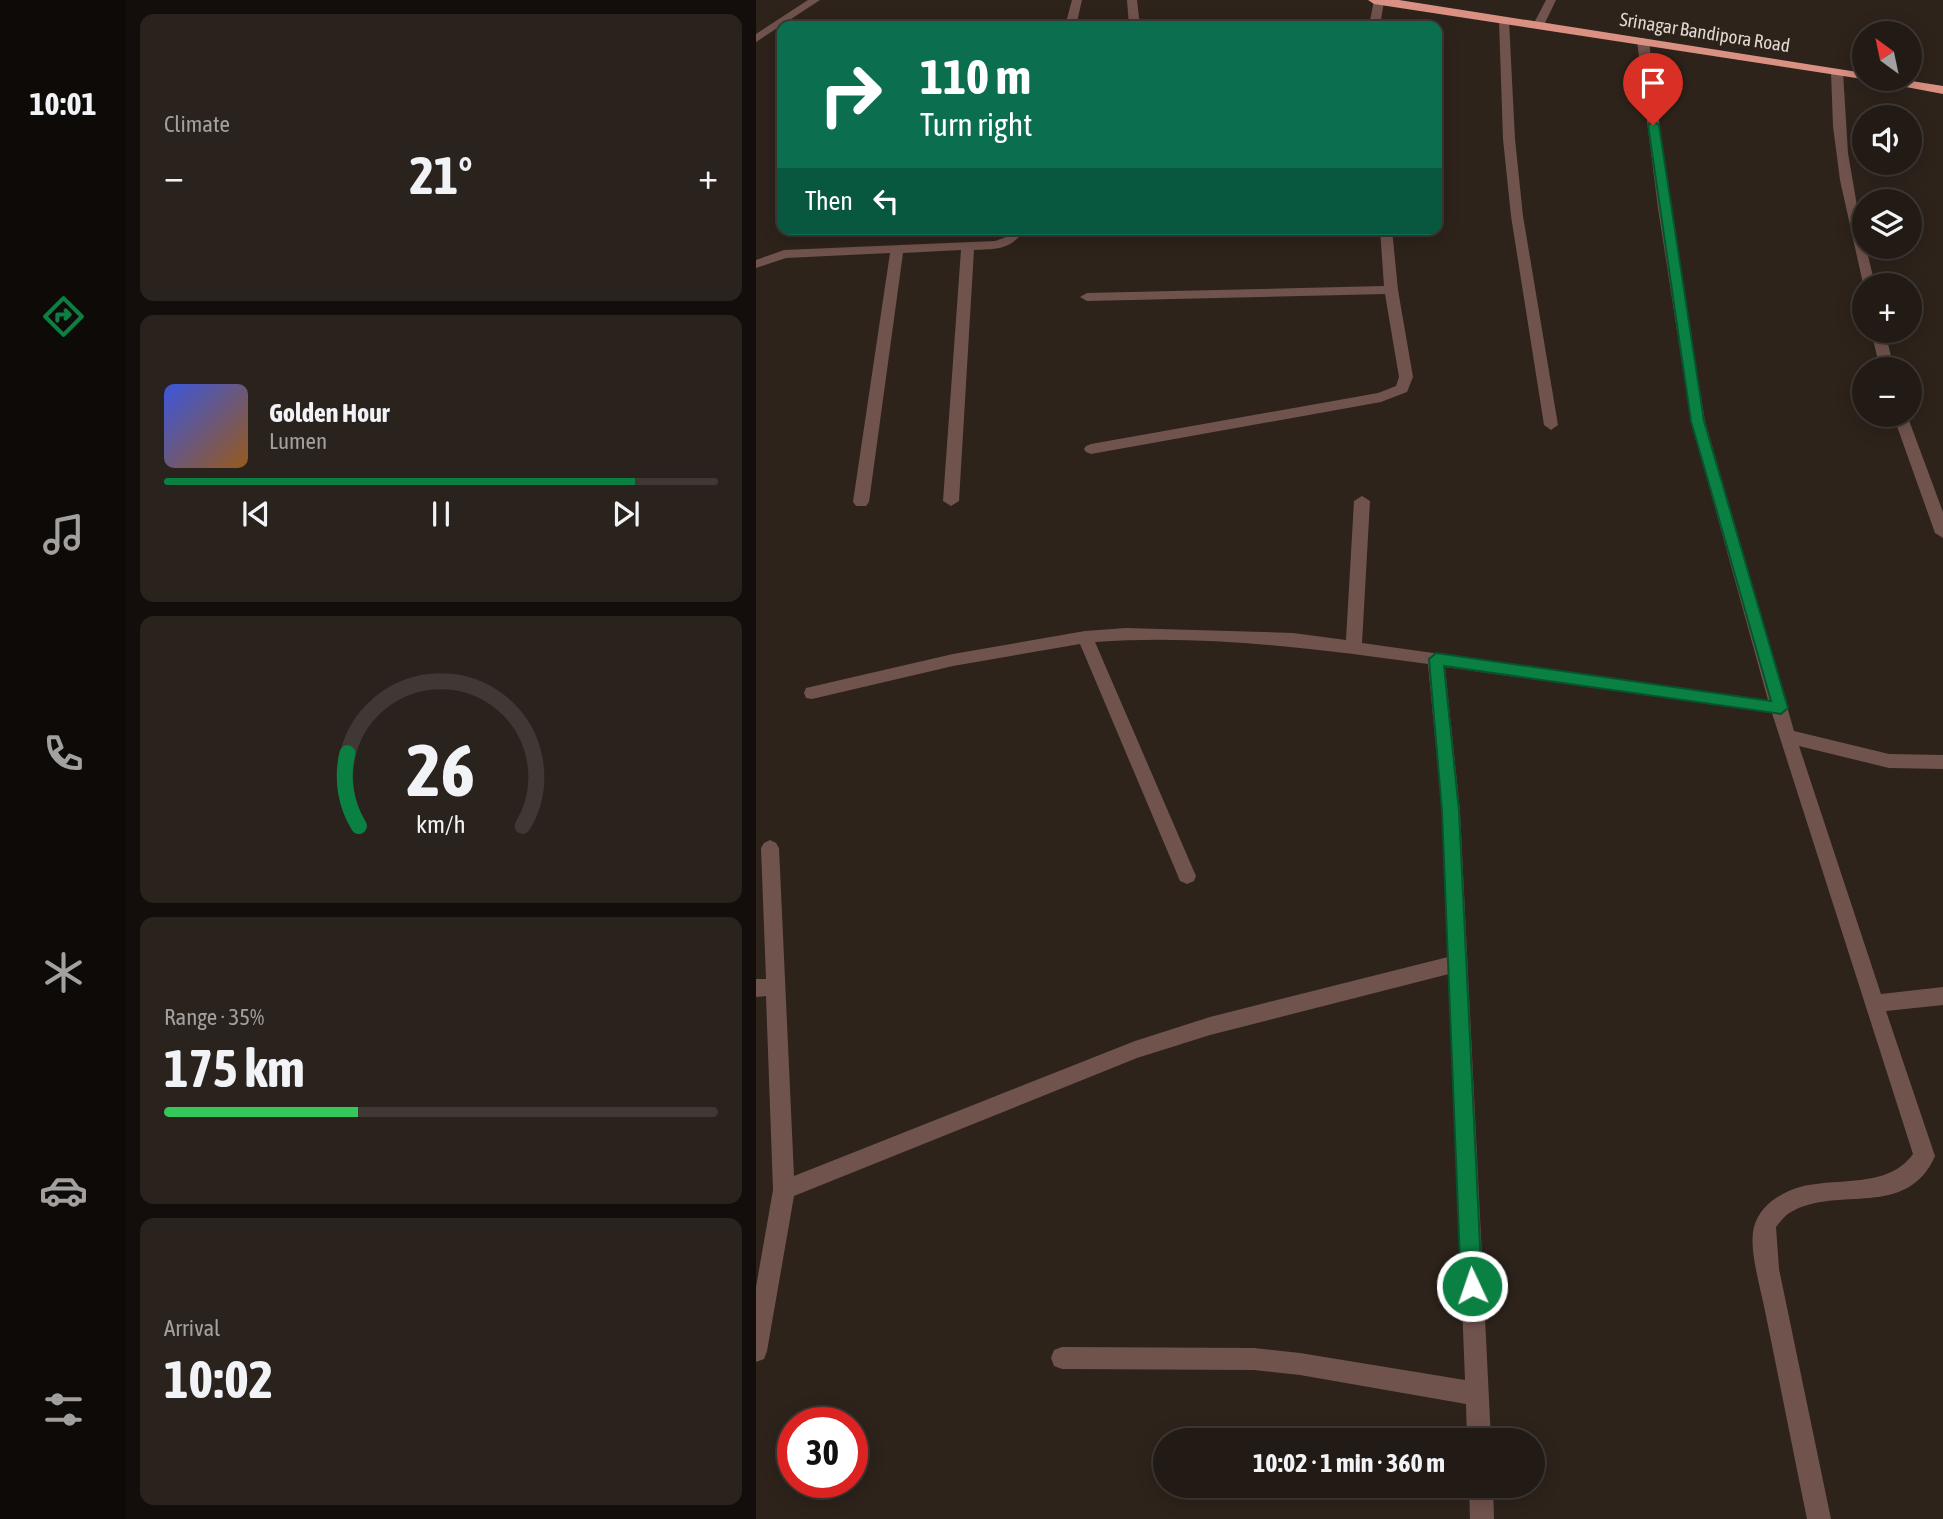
<!DOCTYPE html>
<html lang="en">
<head>
<meta charset="utf-8">
<style>
  :root { --surface:#221a14; --page:#2a231d; --text:#f1f3f6; --muted:#a2a1a0; --line:#3f3834; --accent:#0b8043 }
  body { margin:0; font-family:"Asap Condensed",sans-serif; background:var(--page); color:var(--text); height:100vh; display:flex; flex-direction:column; font-size:26px; white-space:nowrap }
  * { box-sizing:border-box; margin:0 }
  p { font-size:23px; color:var(--muted) }
  .icon { flex:none; width:38px; height:38px; fill:none; stroke:currentColor; stroke-width:2; stroke-linecap:round; stroke-linejoin:round }
  .map { position:relative; flex:1; overflow:hidden }
  .panel { display:flex; flex-direction:column; gap:14px; padding:14px; background:#130e0b; width:630px }
  .panel>* { flex:none }
  .hud { position:absolute; left:21px; top:21px; width:665px; height:214px; border-radius:14px; box-shadow:0 4px 18px #0003,0 0 0 2px var(--line); background:#0b6e4f; color:#fff; overflow:hidden }
  .needle { width:46px; rotate:327deg }
  .controls { position:absolute; left:1096px; top:21px; display:grid; gap:14px }
  .controls a { display:grid; place-items:center; width:70px; height:70px; border-radius:50%; background:var(--surface); box-shadow:0 4px 18px #0003,0 0 0 2px var(--line); font-size:35px }
  .speed { position:absolute; left:21px; top:1407px; display:flex; gap:14px; font-size:35px; font-weight:700; text-align:center }
  .speed>* { display:grid; place-content:center; width:91px; height:91px; border-radius:50%; background:var(--surface); box-shadow:0 4px 18px #0003,0 0 0 2px var(--line); line-height:1 }
  .speed .limit { border:10px solid #d22; background:#fff; color:#111 }
  .pin { position:absolute; display:grid; place-items:center; width:60px; height:60px; color:#fff; margin:-72px -30px; border-radius:50% 50% 50% 0; rotate:-45deg; box-shadow:0 0 7px #0007 }
  .pin .icon { rotate:45deg }
  .me { position:absolute; width:77px; margin:-38px; rotate:357deg; stroke-linejoin:round; filter:drop-shadow(0 0 5px #0008) }
  .turn { display:flex; align-items:center; gap:24px; height:147px; padding:0 28px; font-size:32px }
  .turn .icon { width:91px; height:91px; stroke-width:2.5 }
  .turn b { display:block; font-size:49px; line-height:60px }
  .then { display:flex; align-items:center; height:66px; padding:0 28px; background:#0003; gap:14px; font-size:26px }
  .big { font-size:52px; font-weight:700; line-height:1.1 }
  .panel .tile { flex:1; display:flex; flex-direction:column; justify-content:center; gap:10px; min-width:0; padding:0 24px; border-radius:14px; background:var(--page) }
  .panel .dial { align-items:center; gap:0 }
  .dial svg { height:182px; overflow:visible; fill:none; stroke:var(--line); stroke-width:7; stroke-linecap:round; text-anchor:middle }
  .dial text { fill:var(--text); stroke:none }
  .song { display:flex; align-items:center; gap:21px }
  .cover { width:84px; height:84px; border-radius:10px; background:linear-gradient(135deg,hsl(230 70% 55%),hsl(30 70% 35%)) }
  .played { height:7px; border-radius:4px; background:linear-gradient(90deg,var(--accent) 85%,var(--line) 85%) }
  .keys { display:flex; justify-content:space-around; direction:ltr }
  .heat { display:flex; justify-content:space-between; align-items:center; font-size:38px; direction:ltr }
  .charge { height:10px; border-radius:5px; background:linear-gradient(90deg,#34c759 35%,var(--line) 0) }
  .trip { position:absolute; left:397px; top:1428px; width:392px; height:70px; border-radius:35px; background:var(--surface); box-shadow:0 4px 18px #0003,0 0 0 2px var(--line); font-weight:700; line-height:70px; text-align:center }
  main { display:flex; flex:1; min-height:0 }
  .menu { display:flex; flex-direction:column; width:126px; justify-content:space-around; align-items:center; background:#0e0a08; color:var(--muted) }
  .menu .icon { width:49px; height:49px }
  .menu .on { color:var(--accent) }
  .menu b { font-size:32px; color:var(--text) }
  .map>svg:first-child { display:block }
</style>
</head>
<body>
<main>
<nav class="menu">
<b>10:01</b>
<svg class="icon on" aria-label="directions" viewBox="0 0 24 24"><path d="M12 3l9 9-9 9-9-9zM9 14v-3h6M13 9l2 2-2 2"/></svg>
<svg class="icon" aria-label="music" viewBox="0 0 24 24"><path d="M9 18V5l10-2v13"/><circle cx="6" cy="18" r="3"/><circle cx="16" cy="16" r="3"/></svg>
<svg class="icon" aria-label="phone" viewBox="0 0 24 24"><path d="M5 4h4l2 5-3 2q2 4 5 5l2-3 5 2v4C11 20 4 13 5 4z"/></svg>
<svg class="icon" aria-label="climate" viewBox="0 0 24 24"><path d="M12 3v18M4 7l16 10M4 17L20 7"/></svg>
<svg class="icon" aria-label="car" viewBox="0 0 24 24"><path d="M5 17H2v-5l4-1 3-4h7l3 4 3 1v5h-3M9 17h6M6 11h13"/><circle cx="7" cy="17" r="2"/><circle cx="17" cy="17" r="2"/></svg>
<svg class="icon" aria-label="filters" viewBox="0 0 24 24"><path d="M4 7h16M4 17h16"/><circle cx="9" cy="7" r="2"/><circle cx="15" cy="17" r="2"/></svg>
</nav>
<section class="panel">
<div class="tile"><p>Climate</p>
<div class="heat"><a>−</a><b class="big">21°</b><a>+</a></div>
</div>
<div class="tile">
<div class="song"><i class="cover"></i><div><b>Golden Hour</b><p>Lumen</p></div></div>
<div class="played"></div>
<div class="keys"><svg class="icon" aria-label="previous" viewBox="0 0 24 24"><path d="M18 5L8 12l10 7zM5 5v14"/></svg><svg class="icon" aria-label="pause" viewBox="0 0 24 24"><path d="M8 5v14M16 5v14"/></svg><svg class="icon" aria-label="next" viewBox="0 0 24 24"><path d="M6 5l10 7-10 7zM19 5v14"/></svg></div>
</div>
<div class="tile dial"><svg viewBox="0 0 100 80">
<path d="M14 69A42 42 0 1 1 86 69"/>
<path d="M14 69A42 42 0 0 1 9 37" stroke="#0b8043"/>
<text x="50" y="56" font-size="32" font-weight="700">26</text>
<text x="50" y="72" font-size="11">km/h</text>
</svg></div>
<div class="tile"><p>Range · 35%</p><b class="big">175 km</b><div class="charge"></div></div>
<div class="tile"><p>Arrival</p><b class="big">10:02</b></div>
</section>
<div class="map">
<svg width="1187" height="1519" viewBox="0 0 1187 1519">
  <rect width="100%" height="100%" fill="#2d231b"/>
  <g fill="none" stroke-linecap="round" stroke-linejoin="round">
    <!-- street -->
    <path fill="#71534d" fill-rule="evenodd" d="M52 0H64L0 42V34Z
      M316 0H326L320 26H309Z
      M371 0H381L384 26H373Z
      M618 0 628 1 624 26H613Z
      M790 0H800L787 27H779L777 25Z
      M748 18 753 21 759 139 767 216 802 425 795 430 788 425 755 216 747 139 743 21Z
      M887 38 893 41 914 208 949 421 1038 731 1133 754 1187 755V769L1133 768 1043 746 1125 994 1187 987V1005L1130 1011 1179 1156C1151 1220 1082 1185 1035 1212 1029 1215 1024 1222 1020 1227L1023 1269 1075 1519H1051C1037 1451 1024 1384 1010 1316 1006 1292 992 1250 998 1227 1004 1205 1024 1193 1044 1187 1081 1177 1132 1189 1157 1154L1016 713 689 667 704 811 735 1440H711L710 1404 544 1375 498 1370 306 1369 298 1366 295 1358 298 1350 306 1347 498 1348 544 1353 709 1380 693 974 454 1035 381 1058 38 1196 11 1351 8 1359 0 1362V1287L17 1190 10 996 0 997V979H10L5 848 8 843 14 840 20 843 23 848 38 1176 379 1041 454 1017 692 957 686 811 672 664C562 649 451 634 339 642L440 876 438 881 431 884 424 881 422 876 324 644 197 666 56 699 50 698 48 693 50 688 197 654 329 631 370 628 537 633 590 640 598 501 606 496 614 501 606 643 1012 700 935 421 902 208 881 41Z
      M1081 69 1087 72 1092 153 1108 247H1110L1119 285H1108V288L1084 180 1077 126 1075 72Z
      M256 229H269C255 250 242 249 218 250L203 501 195 506 187 501 205 250 147 253 113 502 110 506H100L97 502 134 253 30 258 0 268V260L28 250 239 241 250 237Z
      M624 229H636L642 290 657 377 651 392 625 402 335 454 330 452 328 449 330 446 335 444 622 393 640 386 643 377 629 294 331 301 324 297 331 293 628 286Z
      M1115 331H1129L1138 369H1124Z
      M1137 415H1151L1187 512V538L1179 533Z
      M713 1486H737L738 1519H714Z"/>
    <!-- highway -->
    <path fill="#da9082" fill-rule="evenodd" d="M612 0H643L1108 73V79H1143L1187 86V94L1113 80 618 4Z"/>
  </g>
  <!-- route -->
  <path fill="#0b8043" stroke="#07532c" stroke-width="2" d="M897 121 903 125 948 421 1032 708 1025 714 688 666 703 811 726 1286 723 1293 716 1296 708 1293 705 1286 686 811 673 659 680 653 1015 701 935 421 892 125Z"/>
  <g text-anchor="middle" dominant-baseline="central" stroke-width="7" stroke-linejoin="round" paint-order="stroke">
    <!-- far-street labels -->
    <g font-size="19" fill="#dfd8d3" stroke="#2d231b">
      <text transform="translate(949 32) rotate(9)">Srinagar Bandipora Road</text>
    </g>
  </g>
</svg>
<div class="controls">
<a><svg class="needle" viewBox="-14 -14 28 28"><path d="M0-13l5 13h-10z" fill="#e53935"/><path d="M0 13l5-13h-10z" fill="#a2a1a0"/></svg></a>
<a><svg class="icon" aria-label="sound" viewBox="0 0 24 24"><path d="M4 9h4l5-4v14l-5-4H4zM17 9q2 3 0 6"/></svg></a>
<a><svg class="icon" aria-label="layers" viewBox="0 0 24 24"><path d="M12 4l9 5-9 5-9-5zM3 14l9 5 9-5"/></svg></a>
<a>+</a>
<a>−</a>
</div>
<div class="speed"><div class="limit">30</div></div>
<div class="pin" style="left:897px;top:125px;background:#d93025"><svg class="icon" aria-label="arrive" viewBox="0 0 24 24"><path d="M6 21V4h12l-3 4 3 4H6"/></svg></div>
<svg class="me" style="left:716px;top:1286px" viewBox="-20 -20 40 40"><circle r="17" fill="#0b8043" stroke="#fff" stroke-width="3"/><path d="M0-11L8 9 0 5-8 9z" fill="#fff"/></svg>
<div class="trip">10:02 · 1 min · 360 m</div>
<div class="hud">
<div class="turn"><svg class="icon" aria-label="right" viewBox="0 0 24 24"><path d="M7 20v-9h11M14 6l5 5-5 5"/></svg><div><b>110 m</b>Turn right</div></div>
<div class="then">Then<svg class="icon" aria-label="left" viewBox="0 0 24 24"><path d="M17 20v-9H6M10 6l-5 5 5 5"/></svg></div>
</div>
</div>
</main>
</body>
</html>
